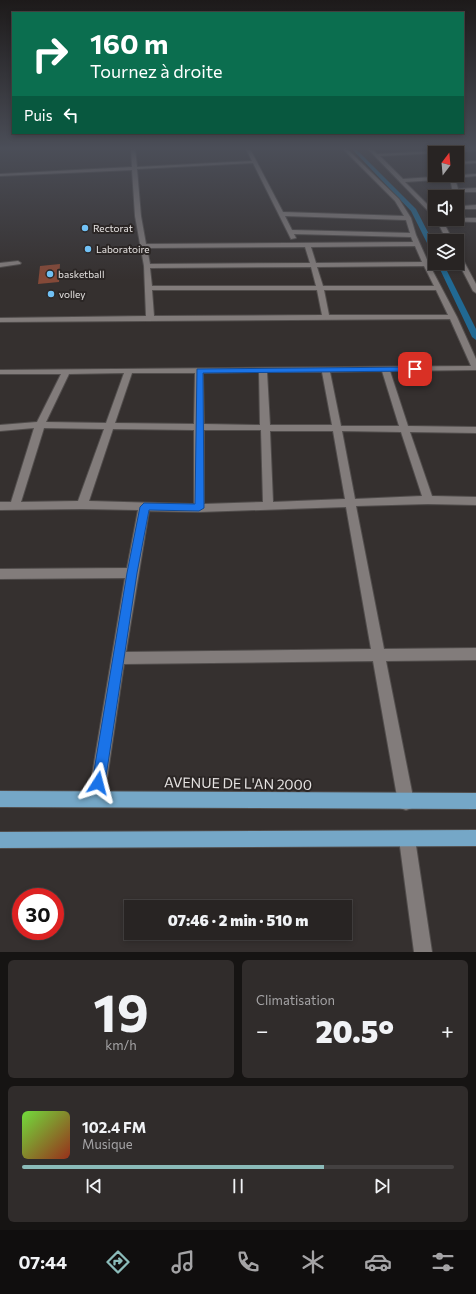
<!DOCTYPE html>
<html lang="fr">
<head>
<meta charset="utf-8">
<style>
  :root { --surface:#282423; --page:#302c2b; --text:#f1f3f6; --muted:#a5a4a6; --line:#444141; --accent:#8bbbb9 }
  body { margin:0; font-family:Commissioner,sans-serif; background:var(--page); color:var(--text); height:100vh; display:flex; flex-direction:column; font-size:15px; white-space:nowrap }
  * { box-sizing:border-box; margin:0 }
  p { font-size:13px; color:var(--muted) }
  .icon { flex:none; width:22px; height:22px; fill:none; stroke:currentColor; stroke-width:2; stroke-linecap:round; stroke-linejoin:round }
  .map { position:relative; height:952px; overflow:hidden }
  .side { display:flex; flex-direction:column; gap:8px; padding:8px; background:#161413; flex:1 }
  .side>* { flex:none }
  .guide { position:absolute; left:12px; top:12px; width:452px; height:122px; border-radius:0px; box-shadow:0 2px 6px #0003,0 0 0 1px var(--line); background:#0b6e4f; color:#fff; overflow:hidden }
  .needle { width:26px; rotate:16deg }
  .controls { position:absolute; left:428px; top:146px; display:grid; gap:8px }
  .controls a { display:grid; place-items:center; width:36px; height:36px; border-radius:0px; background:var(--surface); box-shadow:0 2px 6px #0003,0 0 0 1px var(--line); font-size:20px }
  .speed { position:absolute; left:12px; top:888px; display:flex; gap:8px; font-size:20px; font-weight:700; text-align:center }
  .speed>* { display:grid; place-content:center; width:52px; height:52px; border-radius:50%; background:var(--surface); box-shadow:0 2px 6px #0003,0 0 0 1px var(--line); line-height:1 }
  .speed .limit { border:6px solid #d22; background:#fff; color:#111 }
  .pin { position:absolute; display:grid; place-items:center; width:34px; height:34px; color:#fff; margin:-17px; border-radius:8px; box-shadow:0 2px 6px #0006 }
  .me { position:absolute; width:44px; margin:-22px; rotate:9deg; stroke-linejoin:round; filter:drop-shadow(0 0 3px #0008) }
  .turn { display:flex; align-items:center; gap:14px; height:84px; padding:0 12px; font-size:18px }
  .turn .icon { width:52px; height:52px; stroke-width:2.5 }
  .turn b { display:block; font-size:28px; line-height:34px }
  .then { display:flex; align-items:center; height:38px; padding:0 12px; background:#0003; gap:8px; font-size:15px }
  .big { font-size:30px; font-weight:800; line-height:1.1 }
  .side .tile { flex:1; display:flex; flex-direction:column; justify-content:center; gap:6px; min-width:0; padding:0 14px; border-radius:6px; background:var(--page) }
  .side .dial { align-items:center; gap:0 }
  .dial b { font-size:52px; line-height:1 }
  .song { display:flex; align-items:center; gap:12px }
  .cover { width:48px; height:48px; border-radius:6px; background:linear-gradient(135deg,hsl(100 70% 55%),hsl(10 70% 35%)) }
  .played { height:4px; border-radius:2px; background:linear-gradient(90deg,var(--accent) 70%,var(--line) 70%) }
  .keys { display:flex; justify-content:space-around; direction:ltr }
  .heat { display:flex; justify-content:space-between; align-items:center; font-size:22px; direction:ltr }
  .side .tiles { flex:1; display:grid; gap:8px; grid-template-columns:1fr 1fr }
  .tile:last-child { grid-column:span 2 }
  .trip { position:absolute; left:124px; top:900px; width:228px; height:40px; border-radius:0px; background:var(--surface); box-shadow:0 2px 6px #0003,0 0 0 1px var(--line); font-weight:800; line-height:40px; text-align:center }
  .tab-bar { display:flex; height:64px; justify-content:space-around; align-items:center; background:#100e0e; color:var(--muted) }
  .tab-bar .icon { width:28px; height:28px }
  .tab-bar .active { color:var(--accent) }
  .tab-bar b { font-size:18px; color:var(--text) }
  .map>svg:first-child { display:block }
</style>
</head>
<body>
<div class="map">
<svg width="476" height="952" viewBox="0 0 476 952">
  <rect width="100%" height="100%" fill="#35302f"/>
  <!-- green -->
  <path fill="#844938" d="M60 264 59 282 38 284 40 266Z"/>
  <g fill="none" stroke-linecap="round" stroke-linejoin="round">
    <!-- canal -->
    <path fill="#216993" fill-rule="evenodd" d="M350 147H354L416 209 435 246V255L432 253 411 211Z
      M437 263H443L476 329V340L472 337Z"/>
    <!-- street casing -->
    <g stroke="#514d4c" stroke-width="2">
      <path id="street" d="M131 147H135L137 167 252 161 245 147H249L283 212 404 216 395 201 341 147H345L399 199 411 218 416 235 429 264 457 317 476 359V370L390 371 408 426 476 427V433L410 432 432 496 476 497V505L428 504 356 506 384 649 476 648V660L386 661 414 802 412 808 406 810 400 808 398 802 373 661 124 664 104 799 101 804 96 807 91 804 88 799 125 578 0 579V569L127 568 138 510 82 509 0 510V502H11L34 428 0 431V425L37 422 61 374H0V370L471 366 450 319 0 322V318L146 316 144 266 135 216 132 170 0 176V174L132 167ZM253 163 291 239 296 238 294 234 411 237 413 242 146 244 141 216 137 169ZM285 216 406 220 410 233 292 230ZM415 246 422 262 316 263 311 247ZM305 247 310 263 150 264 147 248ZM424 266 434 286H323L317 267ZM311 267 316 286H152L150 268ZM152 290H317L322 315 154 316ZM324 290H436L448 315H329ZM382 371 399 426H341L330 372ZM259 372 260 425 204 424 203 373ZM267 372H322L332 425H270ZM124 373 106 423 46 422 69 374ZM132 373H195L194 424 115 423ZM44 428 104 429 78 501 21 502ZM113 429 194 430V504L89 501ZM204 430H261L263 502 204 504ZM270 431H333L345 499 273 502ZM342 431 401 432 422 496 355 499ZM346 507 371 649 126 652 149 511 199 512Z
        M366 147H370L377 154 476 149V151L380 156 403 179 476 174V176L455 178 458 189 476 188V192H459L462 206 476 205V209H462L465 218H476V222L443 221 453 241H447L436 219 459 218 457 197H454L450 179 405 182 435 212V217L433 216Z
        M476 161V163L457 164V162Z
        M457 252 460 254 476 284V293L473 291 457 260Z
        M18 261 21 263 20 264 0 267V263Z
        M407 831 413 833 415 839 432 952H414L399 839 401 833Z"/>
    </g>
    <!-- primary casing -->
    <g stroke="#514d4c" stroke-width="2">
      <path id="primary" d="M0 791 476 793V809L0 807Z
        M476 830V846L0 848V832Z"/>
    </g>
    <!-- street -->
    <use href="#street" fill="#827c7b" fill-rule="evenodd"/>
    <!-- primary -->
    <use href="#primary" fill="#75a7c7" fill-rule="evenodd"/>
  </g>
  <!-- sky -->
  <linearGradient id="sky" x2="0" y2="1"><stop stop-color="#1d1a1a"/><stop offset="0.53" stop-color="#4b4e58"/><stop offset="1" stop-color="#4b4e58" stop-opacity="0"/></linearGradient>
  <rect width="476" height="280" fill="url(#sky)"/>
  <!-- route -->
  <path fill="#1a73e8" stroke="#114b97" d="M415 367H418V371L203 373 204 508 199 511 149 510 137 573 105 783 103 788 98 790 94 788 92 783 127 573 140 507 144 503 195 504 197 369Z"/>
  <!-- markers -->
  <g fill="#71c1f5" stroke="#2b2625" stroke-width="1.5">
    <circle cx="85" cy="228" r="4"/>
    <circle cx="88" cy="249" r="4"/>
    <circle cx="50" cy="274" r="4"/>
    <circle cx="51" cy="294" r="4"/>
  </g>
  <g text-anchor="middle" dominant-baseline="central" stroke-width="4" stroke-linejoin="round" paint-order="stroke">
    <!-- far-poi labels -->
    <g font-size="10" fill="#e6e3e2" stroke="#2b2625" text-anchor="start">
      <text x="93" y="228">Rectorat</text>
      <text x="96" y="249">Laboratoire</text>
      <text x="58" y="274">basketball</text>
      <text x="59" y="294">volley</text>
    </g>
    <!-- near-street labels -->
    <g font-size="14" fill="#e6e3e2" stroke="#2b2625">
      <text transform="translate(238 783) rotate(1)">AVENUE DE L'AN 2000</text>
    </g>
  </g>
</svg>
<div class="controls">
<a><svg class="needle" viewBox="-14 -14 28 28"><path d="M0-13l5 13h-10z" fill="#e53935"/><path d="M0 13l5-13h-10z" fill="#a5a4a6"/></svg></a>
<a><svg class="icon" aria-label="sound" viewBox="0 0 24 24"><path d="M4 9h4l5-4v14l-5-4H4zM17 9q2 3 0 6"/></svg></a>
<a><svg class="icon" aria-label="layers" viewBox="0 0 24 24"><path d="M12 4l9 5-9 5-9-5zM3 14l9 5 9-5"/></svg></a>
</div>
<div class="speed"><div class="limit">30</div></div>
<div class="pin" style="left:415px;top:369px;background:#d93025"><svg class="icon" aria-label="arrive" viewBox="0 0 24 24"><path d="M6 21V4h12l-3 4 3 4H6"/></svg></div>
<svg class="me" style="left:98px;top:783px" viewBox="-20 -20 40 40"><path d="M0-17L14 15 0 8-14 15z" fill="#1a73e8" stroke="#fff" stroke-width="4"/></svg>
<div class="trip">07:46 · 2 min · 510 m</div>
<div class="guide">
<div class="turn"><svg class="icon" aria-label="right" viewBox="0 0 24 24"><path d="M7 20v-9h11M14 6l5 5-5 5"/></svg><div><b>160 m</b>Tournez à droite</div></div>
<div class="then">Puis<svg class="icon" aria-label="left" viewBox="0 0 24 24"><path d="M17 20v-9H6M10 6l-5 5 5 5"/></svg></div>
</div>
</div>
<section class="side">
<div class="tiles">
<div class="tile dial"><b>19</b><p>km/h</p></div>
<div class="tile"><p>Climatisation</p>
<div class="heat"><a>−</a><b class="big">20.5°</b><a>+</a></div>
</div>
<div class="tile">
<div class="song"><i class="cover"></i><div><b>102.4 FM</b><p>Musique</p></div></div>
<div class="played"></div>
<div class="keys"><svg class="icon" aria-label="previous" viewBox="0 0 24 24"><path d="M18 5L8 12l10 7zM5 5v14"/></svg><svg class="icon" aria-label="pause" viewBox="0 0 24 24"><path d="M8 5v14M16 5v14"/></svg><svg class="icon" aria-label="next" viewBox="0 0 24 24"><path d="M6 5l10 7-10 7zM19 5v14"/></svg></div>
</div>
</div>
</section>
<nav class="tab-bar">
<b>07:44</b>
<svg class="icon active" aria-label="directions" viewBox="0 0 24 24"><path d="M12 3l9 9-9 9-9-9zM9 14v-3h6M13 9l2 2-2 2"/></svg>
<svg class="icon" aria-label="music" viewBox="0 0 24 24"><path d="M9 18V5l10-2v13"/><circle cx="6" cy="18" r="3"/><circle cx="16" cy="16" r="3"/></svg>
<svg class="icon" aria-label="phone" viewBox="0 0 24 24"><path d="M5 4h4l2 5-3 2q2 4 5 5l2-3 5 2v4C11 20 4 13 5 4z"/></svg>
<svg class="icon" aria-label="climate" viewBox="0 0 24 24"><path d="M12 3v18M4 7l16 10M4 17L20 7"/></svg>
<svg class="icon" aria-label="car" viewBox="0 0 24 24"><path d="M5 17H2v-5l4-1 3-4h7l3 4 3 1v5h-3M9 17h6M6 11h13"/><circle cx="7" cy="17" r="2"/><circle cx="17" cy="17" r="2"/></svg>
<svg class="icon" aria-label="filters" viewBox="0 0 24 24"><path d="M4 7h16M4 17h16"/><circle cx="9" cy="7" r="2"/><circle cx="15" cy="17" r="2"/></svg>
</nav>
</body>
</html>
